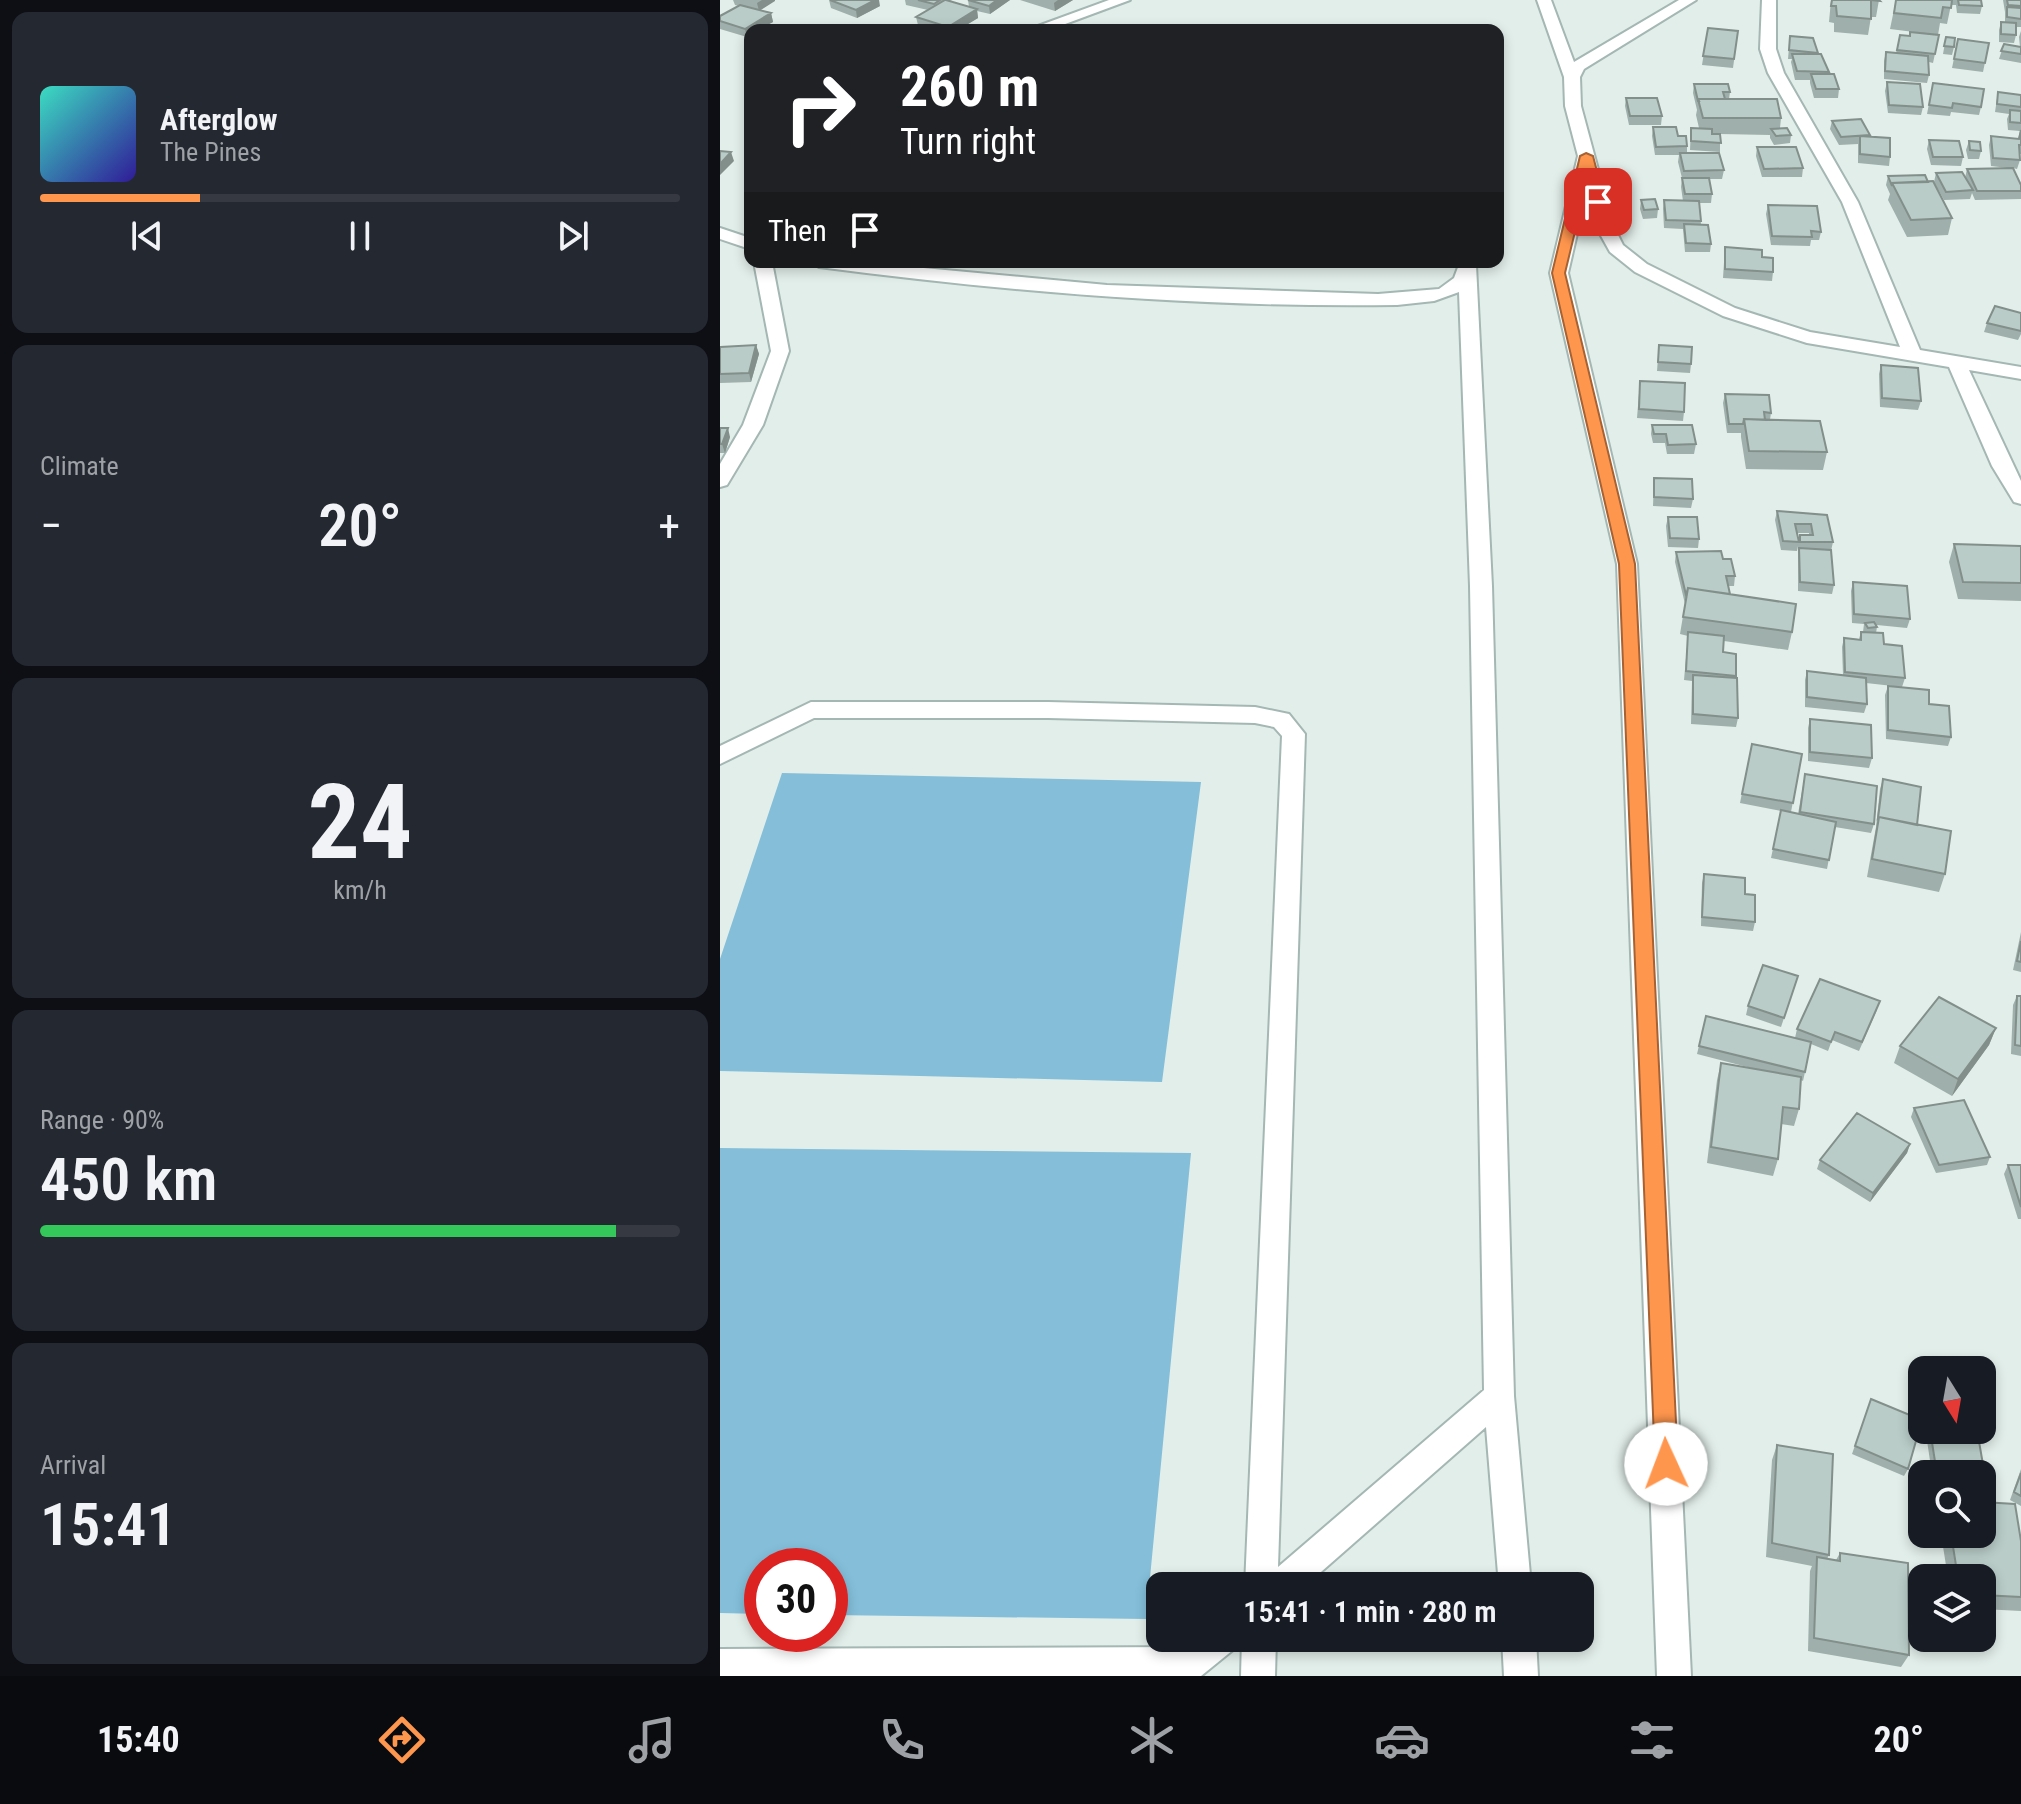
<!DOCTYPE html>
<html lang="en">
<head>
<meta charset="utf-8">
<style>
  :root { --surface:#171b24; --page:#242831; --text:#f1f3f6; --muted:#9ea1a6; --line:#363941; --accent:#ff964e }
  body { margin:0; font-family:"Roboto Condensed",sans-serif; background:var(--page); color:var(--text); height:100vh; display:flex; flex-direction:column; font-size:30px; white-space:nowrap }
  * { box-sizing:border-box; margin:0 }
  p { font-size:26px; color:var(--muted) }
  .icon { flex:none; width:44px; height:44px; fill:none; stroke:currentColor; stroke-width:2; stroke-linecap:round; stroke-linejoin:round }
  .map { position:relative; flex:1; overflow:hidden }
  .drawer { display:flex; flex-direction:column; gap:12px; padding:12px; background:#0d0f14; width:720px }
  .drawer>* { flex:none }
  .top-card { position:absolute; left:24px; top:24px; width:760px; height:244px; border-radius:16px; box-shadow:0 4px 12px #0003; background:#202124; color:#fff; overflow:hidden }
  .needle { width:52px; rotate:169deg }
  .controls { position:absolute; left:1188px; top:1356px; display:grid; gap:16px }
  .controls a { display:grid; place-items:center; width:88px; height:88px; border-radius:16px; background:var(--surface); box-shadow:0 4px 12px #0003; font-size:40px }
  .speed { position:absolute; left:24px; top:1548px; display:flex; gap:16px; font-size:40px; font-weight:700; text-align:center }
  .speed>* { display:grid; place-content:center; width:104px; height:104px; border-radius:50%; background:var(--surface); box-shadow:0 4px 12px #0003; line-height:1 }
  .speed .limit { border:12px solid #d22; background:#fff; color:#111 }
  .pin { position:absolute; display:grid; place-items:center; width:68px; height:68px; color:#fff; margin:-34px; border-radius:16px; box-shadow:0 4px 12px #0006 }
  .me { position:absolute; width:88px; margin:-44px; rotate:358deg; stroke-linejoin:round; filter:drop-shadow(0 0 6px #0008) }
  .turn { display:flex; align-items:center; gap:28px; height:168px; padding:0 24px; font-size:36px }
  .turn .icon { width:104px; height:104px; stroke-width:2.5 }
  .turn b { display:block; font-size:56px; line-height:68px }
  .then { display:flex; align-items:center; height:76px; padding:0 24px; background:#0003; gap:16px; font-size:30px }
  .big { font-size:60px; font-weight:600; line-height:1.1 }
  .drawer .tile { flex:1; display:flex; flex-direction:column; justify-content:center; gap:12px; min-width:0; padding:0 28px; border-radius:16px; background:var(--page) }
  .drawer .dial { align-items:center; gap:0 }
  .dial b { font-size:104px; line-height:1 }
  .song { display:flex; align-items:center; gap:24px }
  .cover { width:96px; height:96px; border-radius:12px; background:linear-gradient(135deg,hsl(170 70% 55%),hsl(250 70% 35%)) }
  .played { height:8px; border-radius:4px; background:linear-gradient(90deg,var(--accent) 25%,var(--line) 25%) }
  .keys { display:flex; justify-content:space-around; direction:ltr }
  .heat { display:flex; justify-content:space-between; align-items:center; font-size:44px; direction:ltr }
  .charge { height:12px; border-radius:6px; background:linear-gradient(90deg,#34c759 90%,var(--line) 0) }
  .trip { position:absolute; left:426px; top:1572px; width:448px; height:80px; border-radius:16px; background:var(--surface); box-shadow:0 4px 12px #0003; font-weight:600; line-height:80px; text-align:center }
  .menu { display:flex; height:128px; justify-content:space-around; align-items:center; background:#090b0e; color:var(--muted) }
  .menu .icon { width:56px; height:56px }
  .menu .current { color:var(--accent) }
  .menu b { font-size:36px; color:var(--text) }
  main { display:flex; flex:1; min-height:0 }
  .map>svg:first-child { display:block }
</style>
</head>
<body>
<main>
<section class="drawer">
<div class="tile">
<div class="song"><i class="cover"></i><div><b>Afterglow</b><p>The Pines</p></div></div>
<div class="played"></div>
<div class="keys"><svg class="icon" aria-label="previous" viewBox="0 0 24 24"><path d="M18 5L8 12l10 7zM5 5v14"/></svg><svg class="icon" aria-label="pause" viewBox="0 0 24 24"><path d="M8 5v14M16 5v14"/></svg><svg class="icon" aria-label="next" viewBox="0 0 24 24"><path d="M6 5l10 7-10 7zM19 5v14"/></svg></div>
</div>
<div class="tile"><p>Climate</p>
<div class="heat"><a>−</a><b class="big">20°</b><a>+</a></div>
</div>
<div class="tile dial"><b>24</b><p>km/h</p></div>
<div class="tile"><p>Range · 90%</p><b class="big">450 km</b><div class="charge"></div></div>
<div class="tile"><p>Arrival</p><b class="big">15:41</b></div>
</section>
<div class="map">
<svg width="1301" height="1676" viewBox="0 0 1301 1676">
  <rect width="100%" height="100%" fill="#e2eeea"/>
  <!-- water -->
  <path fill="#84bed9" d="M62 773 481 782 442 1082 0 1071V959Z
    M0 1148 471 1153 426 1619 110 1615V1566H42V1614L0 1613Z"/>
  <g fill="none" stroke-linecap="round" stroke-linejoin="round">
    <!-- minor casing -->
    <g stroke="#a4b7b3" stroke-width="4">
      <path id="minor" d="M389 0H410L329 30H307Z
        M817 0H831L854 62 959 0H976L864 69 860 77 861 106 893 225 903 245 927 264 1015 308 1090 332 1180 347 1122 202 1048 73 1040 49 1042 0H1056V49L1064 73 1138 202 1200 350 1301 367V379L1249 370 1301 481V504L1294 502 1272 466 1229 367 1087 343 1003 316 915 272 890 252 875 225 867 190 848 273 917 564 971 1676H937L897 564 830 273 858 156 845 106 844 77Z
        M0 228 30 238V249L0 239Z
        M34 262H52L69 351 43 425 7 485 0 487V464L23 425 51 351Z
        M90 262H139L387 285 658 294 719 289 734 278 740 262H754L756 265 772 586 794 1396 811 1586H779L766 1427 585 1586H525L562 736 554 727 535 723 328 718H94L0 764V746L91 702H328L535 707 569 714 585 734 558 1567 764 1390 750 586 739 292 714 301 677 305C484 308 290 292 99 267Z
        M475 1638H518L513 1650 481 1676H0V1649L464 1647Z
        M522 1638H556L555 1676H521Z
        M782 1638H816L818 1676H784Z"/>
    </g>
    <!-- minor -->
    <use href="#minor" fill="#fff" fill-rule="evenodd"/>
  </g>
  <!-- wall -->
  <path fill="#9fafab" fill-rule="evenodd" d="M13 0H55L40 10 51 13 53 22 30 30V35L27 37 0 29V16L19 6 15 5Z
    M109 0 160 6 137 18 111 8Z
    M185 0H232L230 1 249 7 248 0H290L270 14 257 11 258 18 238 30H209L211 29 198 25 196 17 208 10 186 5Z
    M300 0H353L335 11Z
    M1111 0H1159L1156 17H1151L1148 35 1114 32V23L1109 22Z
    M1176 0H1261L1262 6 1260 14 1237 13 1236 5H1231L1227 24 1220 23 1218 35 1170 29Z
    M1283 0H1301V27H1296V35L1294 43 1279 42V30L1281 22H1285V12Z
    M988 28 1018 31 1013 68 982 65Z
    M1301 31V63L1279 59 1284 44 1300 47 1299 37Z
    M1180 35 1190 36 1219 35 1213 63 1209 62V75L1207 83 1164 79V61L1166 52 1176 53Z
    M1070 36 1098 53 1097 54 1109 72V74L1119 89 1118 98H1094L1090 83V80H1075L1071 62 1072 59H1068Z
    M1226 37 1234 47 1232 55 1223 54Z
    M1238 39 1269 43 1263 72 1232 68Z
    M1167 82 1203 107 1201 115 1168 113 1165 91Z
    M1213 83 1261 107 1259 115 1231 112 1230 116 1207 114Z
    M974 84 1010 92 1009 99 1061 118 1060 128 1071 135 1070 143 1054 145 1050 138V135L1000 134V152L970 150 971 128H979L976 115 977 110 973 93Z
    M1278 92 1301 95V154H1299L1300 160 1297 169 1293 168 1301 185V199L1255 200 1252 193 1250 199 1224 200 1214 182 1216 173 1245 178 1247 169 1288 168 1271 166 1269 145 1271 136 1298 139 1300 131 1288 130 1287 119 1289 114 1275 112Z
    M906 98 942 116 941 125H909L905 106Z
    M1112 121 1150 135V137L1170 157 1169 166 1138 163V144L1119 145 1110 129Z
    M933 127 958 136 967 146V153L1004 170 1002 179H989L992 194 991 203H979L981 224 991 244 990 252H965L963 229 944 228 943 209 944 200 963 201 961 187 962 178 958 162 959 155H935L932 136Z
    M1209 140 1243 157 1241 166 1211 165 1207 149Z
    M1249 141 1261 151 1259 159H1248L1246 150Z
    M1037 147 1083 168 1082 177H1042L1036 156Z
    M1168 176 1208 182 1232 218 1228 235 1187 237 1168 200 1170 194 1166 185Z
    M921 200 938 209 937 218 923 219 920 209Z
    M1048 205 1101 232 1099 240H1091L1090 246 1051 245 1046 214Z
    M1005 247 1042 257 1053 272 1052 281 1003 278Z
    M1301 313V334L1298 340 1264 332 1267 323Z
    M36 345 39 354 31 382 0 383V347Z
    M939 345 971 364 970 373 937 371Z
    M1161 365 1201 401 1198 410 1160 407 1159 374Z
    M920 381 964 412 963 421 917 418Z
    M1005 394 1051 413 1050 420 1107 452 1103 470 1026 469 1021 437V433H1007L1003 403Z
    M932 425 976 444 974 454H947L945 443H933L931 434Z
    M0 428 10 437 5 453H0Z
    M934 478 973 499 971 508 933 506Z
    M1057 511 1107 515 1113 542 1111 551 1114 585 1112 594 1078 591V546L1077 551 1061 550 1055 520ZM1077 533H1089V535H1080L1078 540Z
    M948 517 979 539 978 548 948 547 946 526Z
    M1234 544 1301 546V601L1238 599 1229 562Z
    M956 552 1003 559 1015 576 1014 586H1008L1010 595 1072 632 1068 650 1004 641 1003 652 1016 654 1015 678 1018 718 1016 727 971 724 972 681 964 680 968 636 960 634 965 604 955 562Z
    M1133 582 1190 619 1187 628 1157 625V627L1156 633 1164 644 1185 678 1182 687 1146 683 1147 704 1144 713 1085 707V680L1087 671 1123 675 1122 647 1124 638 1139 639 1141 632H1143L1144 624 1132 623 1131 591Z
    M1168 686 1209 704 1231 737 1228 746 1166 739 1165 695Z
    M1090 719 1152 758 1149 768 1088 761V728Z
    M1032 744 1082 754 1071 812 1078 814 1085 774 1154 824 1151 833 1115 827 1107 869 1051 858 1061 811 1020 803Z
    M1163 779 1197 825 1225 874 1219 892 1147 877 1156 827 1160 789Z
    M984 874 1035 922 1033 931 981 926 982 883Z
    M1301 932V972L1293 970Z
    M1075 985 1061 1027 1026 1015 1028 1006Z
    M1297 996H1301V1056L1291 1054 1293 1005Z
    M1157 1010 1139 1051 1112 1040 1108 1051 1091 1044 1085 1072 1083 1081 1081 1080 1079 1109 1074 1126 1061 1124 1058 1159 1053 1176 987 1163 997 1080 1001 1063 1039 1070 977 1054 986 1016 1075 1038 1077 1029Z
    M1276 1028 1269 1045 1232 1096 1174 1063 1180 1046Z
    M1194 1108 1270 1157 1267 1165 1216 1173 1191 1117Z
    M1190 1144 1187 1153 1150 1202 1097 1169 1100 1160Z
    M1288 1165H1301V1219H1298L1284 1174Z
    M1151 1399 1188 1469 1184 1476 1132 1454Z
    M1208 1430H1257L1265 1476 1262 1481V1474H1212L1206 1434Z
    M1057 1445 1109 1555 1107 1559 1116 1560 1120 1553 1189 1655 1181 1667 1088 1651 1090 1571 1092 1566 1046 1557 1052 1460Z
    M1301 1469V1506L1290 1500Z
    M1221 1534H1262L1301 1541V1611L1262 1609V1578H1228Z"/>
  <!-- shaded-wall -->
  <path fill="#828f8b" d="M42 0H55V1L39 11 37 3Z
    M155 0H159L160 6 137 18 136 10Z
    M277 0H290L270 14 269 6Z
    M338 0H353L335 11 334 3Z
    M257 9 258 18 238 30H229L228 27Z
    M51 13 53 22 39 30H30V35L27 37 25 29Z
    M11 152 14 161 0 175V164Z
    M36 345 39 354 31 382 29 373Z
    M8 428 10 437 5 453 2 444Z
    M1276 1028 1269 1045 1232 1096 1238 1079Z
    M1190 1144 1187 1153 1150 1202 1153 1193Z"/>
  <!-- building -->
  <path fill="#b9ccc7" stroke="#828f8b" stroke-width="2" d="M110 0H155L136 10Z
    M198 0H220L214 4Z
    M225 0H226L257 9 228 27 196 17Z
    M248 0H277L269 6Z
    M1112 0H1159L1160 1 1151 0V19L1117 16 1116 6H1111Z
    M1176 0H1232L1231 8 1223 7 1221 18 1174 13Z
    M1238 0H1261L1262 6 1239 5Z
    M1287 0H1301V6L1288 5Z
    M20 5 51 13 25 29 0 21V16Z
    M1287 7 1301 8V19L1287 17Z
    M1281 22 1296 23V35L1281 34Z
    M395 26H471L470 30H394Z
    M988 28 1018 31 1014 59 983 56Z
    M1190 32 1219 35 1215 54 1177 50 1180 35 1190 36Z
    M1070 36 1093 38 1098 53 1069 50Z
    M1226 37 1235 38 1234 47 1224 46Z
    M1238 39 1269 43 1265 63 1234 59Z
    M1284 44 1301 47V54L1281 51Z
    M1166 52 1208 56 1209 75 1165 71Z
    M1072 54H1101L1109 72 1077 71Z
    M1091 74H1114L1119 89H1096Z
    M1167 82 1200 84 1203 107 1169 105Z
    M1213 83 1264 89 1261 107 1233 103 1232 108 1209 105Z
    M974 84H1008L1010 92H1003L1005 99H978L979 101H978Z
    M1278 92 1301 95V107L1277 104Z
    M906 98H937L942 116H910Z
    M978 99H1057L1061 118H983Z
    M1290 110 1301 111V123L1290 122Z
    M1141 119 1150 135 1121 137 1112 121Z
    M933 127H956L958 136H966L967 146 936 147Z
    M971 128 992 129V134H1000L1001 143 971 141Z
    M1067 128 1071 135 1056 136 1051 129Z
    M1301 130V145H1299L1300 160 1273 158 1271 136 1299 139Z
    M1140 136 1170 138V157L1140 154Z
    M1209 140 1239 141 1243 157H1213Z
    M1249 141 1260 142 1261 151 1250 150Z
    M1037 147H1076L1083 168 1044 169Z
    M0 151 11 152 0 164Z
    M960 153H999L1004 170 964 171Z
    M1293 168 1301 185V191H1257L1247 169Z
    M1242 172 1253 190 1226 192 1216 173Z
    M1205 175 1208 182 1172 183V186L1168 176Z
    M962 178H989L992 194H965Z
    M1213 181 1232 218 1191 220 1172 183Z
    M935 199 938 209 924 210 921 200Z
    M944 200 979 201 981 221 946 220Z
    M1048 205 1097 206 1101 232 1091 231 1092 237 1052 236Z
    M964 224 988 225 991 244 966 243Z
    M1005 247 1042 250V257L1053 258V272L1005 269Z
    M1275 306 1301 313V331L1267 323Z
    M36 345 29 373 0 374V347Z
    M939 345 972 347 971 364 938 362Z
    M1161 365 1198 368 1201 401 1162 398Z
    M920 381 965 383 964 412 919 409Z
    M1005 394 1049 395 1051 413 1044 412 1045 420 1024 419 1023 424H1009Z
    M1024 419 1100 421 1107 452 1029 451Z
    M932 425H972L976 444 948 445 946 434H934Z
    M0 428H8L2 444H0Z
    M934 478 972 479 973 499 934 497Z
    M1057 511 1107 515 1113 542H1080V535H1093L1091 524H1075L1079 542 1063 541Z
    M948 517H977L979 539 950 538Z
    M1234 544 1301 546V583L1243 582Z
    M1079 548 1111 550 1114 585 1080 582Z
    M1001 551 1003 559H1011L1015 576H1006L1010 594 968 588 966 595 956 552Z
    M1133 582 1187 586 1190 619 1134 614Z
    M968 588 1076 604 1072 632 963 617Z
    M1154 622 1157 627 1148 628 1145 623Z
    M968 632 1004 636 1003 652 1016 654V676L966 671Z
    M1141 632 1163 633 1164 644 1182 646 1185 678 1125 672 1124 638 1141 640Z
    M1087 671 1146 678 1147 704 1087 697Z
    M973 675 1017 678 1018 718 973 714Z
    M1168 686 1209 690V704L1229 706 1231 737 1168 730Z
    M1090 719 1151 725 1152 758 1090 752Z
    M1032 744 1082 754 1073 803 1022 794Z
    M1085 774 1157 786 1154 824 1080 812Z
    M1163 779 1201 787 1197 825 1159 817 1158 818Z
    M1061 810 1116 822 1109 860 1053 849Z
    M1159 817 1231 831 1225 874 1152 859Z
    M984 874 1025 878V894L1035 895V922L982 917Z
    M1301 941V962L1297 961Z
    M1043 965 1078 976 1064 1018 1028 1006Z
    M1100 979 1160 1001 1142 1042 1115 1032 1111 1042 1077 1029Z
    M1297 996H1301V1046L1295 1045Z
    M1219 997 1276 1028 1238 1079 1180 1046Z
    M986 1016 1091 1042 1085 1072 979 1046Z
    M1001 1063 1081 1077 1079 1109 1063 1107 1058 1159 991 1147Z
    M1244 1100 1270 1157 1219 1165 1194 1108Z
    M1137 1113 1190 1144 1153 1193 1100 1160Z
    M1288 1165H1301V1207Z
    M1151 1399 1202 1420 1188 1469 1135 1446Z
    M1210 1430H1257L1265 1476H1262V1474H1217Z
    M1057 1445 1113 1454 1109 1555 1052 1543Z
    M1301 1473V1496L1294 1492Z
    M1262 1502 1295 1504 1301 1541V1597L1262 1595V1578H1238L1231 1534H1262Z
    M1120 1553 1188 1563 1189 1655 1094 1638 1097 1557 1120 1561Z"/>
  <!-- route -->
  <path fill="#ff964e" stroke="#a66233" stroke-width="2" d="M866 153 873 156 885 202 874 205 867 182 845 273 915 564 958 1464 955 1472 946 1476 938 1472 935 1464 899 564 832 273 860 156Z"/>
</svg>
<div class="controls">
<a><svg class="needle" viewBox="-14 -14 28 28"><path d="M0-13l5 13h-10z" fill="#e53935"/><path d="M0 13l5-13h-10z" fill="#9ea1a6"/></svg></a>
<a><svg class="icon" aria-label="search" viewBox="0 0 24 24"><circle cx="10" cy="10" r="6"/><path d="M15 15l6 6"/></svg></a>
<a><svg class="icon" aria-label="layers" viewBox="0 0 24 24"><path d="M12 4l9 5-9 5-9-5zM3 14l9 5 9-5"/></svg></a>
</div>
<div class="speed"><div class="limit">30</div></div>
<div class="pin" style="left:878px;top:202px;background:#d93025"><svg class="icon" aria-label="arrive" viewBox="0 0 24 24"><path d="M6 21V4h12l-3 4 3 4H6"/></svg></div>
<svg class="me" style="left:946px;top:1464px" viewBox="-20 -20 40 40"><circle r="19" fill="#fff"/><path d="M0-13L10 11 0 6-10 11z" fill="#ff964e"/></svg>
<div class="trip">15:41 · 1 min · 280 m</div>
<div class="top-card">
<div class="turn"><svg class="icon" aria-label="right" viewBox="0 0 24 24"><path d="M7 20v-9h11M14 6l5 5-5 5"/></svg><div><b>260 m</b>Turn right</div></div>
<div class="then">Then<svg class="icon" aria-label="arrive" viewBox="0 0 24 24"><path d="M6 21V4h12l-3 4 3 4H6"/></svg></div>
</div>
</div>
</main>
<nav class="menu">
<b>15:40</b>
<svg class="icon current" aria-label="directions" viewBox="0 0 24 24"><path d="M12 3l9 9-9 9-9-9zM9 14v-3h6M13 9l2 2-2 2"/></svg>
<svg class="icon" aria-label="music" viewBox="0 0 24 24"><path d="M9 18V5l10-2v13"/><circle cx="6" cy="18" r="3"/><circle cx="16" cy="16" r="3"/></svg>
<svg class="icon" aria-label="phone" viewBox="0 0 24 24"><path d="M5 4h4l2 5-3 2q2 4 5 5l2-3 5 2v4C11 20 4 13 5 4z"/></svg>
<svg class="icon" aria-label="climate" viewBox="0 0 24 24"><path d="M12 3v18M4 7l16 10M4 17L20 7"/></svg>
<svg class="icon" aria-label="car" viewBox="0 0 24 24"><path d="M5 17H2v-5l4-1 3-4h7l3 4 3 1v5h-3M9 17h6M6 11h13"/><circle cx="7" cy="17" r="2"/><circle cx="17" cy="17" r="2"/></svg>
<svg class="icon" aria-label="filters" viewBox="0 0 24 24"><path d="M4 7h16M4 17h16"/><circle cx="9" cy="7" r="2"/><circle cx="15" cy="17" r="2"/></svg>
<b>20°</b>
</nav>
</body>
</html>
